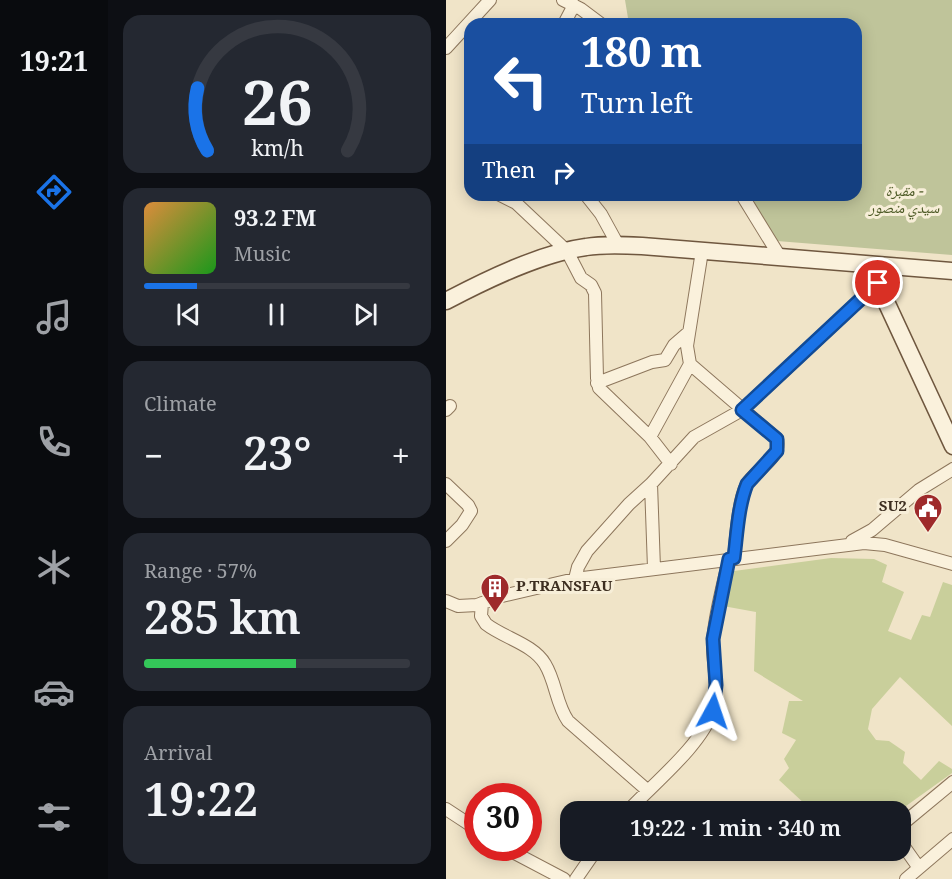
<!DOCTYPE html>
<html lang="en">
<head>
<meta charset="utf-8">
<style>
  :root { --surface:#171b24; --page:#242831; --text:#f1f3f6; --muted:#9ea1a6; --line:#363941; --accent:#1a73e8 }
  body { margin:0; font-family:Georgia,"Noto Naskh Arabic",serif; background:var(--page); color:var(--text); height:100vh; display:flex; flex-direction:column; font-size:22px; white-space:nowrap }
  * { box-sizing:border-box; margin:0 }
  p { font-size:20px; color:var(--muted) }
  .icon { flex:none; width:33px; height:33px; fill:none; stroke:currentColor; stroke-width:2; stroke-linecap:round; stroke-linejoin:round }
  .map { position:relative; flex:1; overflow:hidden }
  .side { display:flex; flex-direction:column; gap:15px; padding:15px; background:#0d0f14; width:338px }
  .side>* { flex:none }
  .hud { position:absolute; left:18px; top:18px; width:398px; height:183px; border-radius:18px; box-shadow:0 3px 15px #0003; background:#1a4fa0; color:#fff; overflow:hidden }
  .speed { position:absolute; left:18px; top:783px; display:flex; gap:12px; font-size:30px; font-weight:700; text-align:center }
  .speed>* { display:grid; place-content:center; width:78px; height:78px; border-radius:50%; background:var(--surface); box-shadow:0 3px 15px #0003; line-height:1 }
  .speed .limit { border:9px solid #d22; background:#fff; color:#111 }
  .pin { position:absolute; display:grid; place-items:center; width:51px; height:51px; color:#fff; margin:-26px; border:3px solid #fff; border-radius:50%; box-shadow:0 2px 6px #0007 }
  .me { position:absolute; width:66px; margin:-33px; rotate:5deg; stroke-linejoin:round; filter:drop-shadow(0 0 4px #0008) }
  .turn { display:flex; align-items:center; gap:21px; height:126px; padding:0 18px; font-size:27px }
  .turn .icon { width:78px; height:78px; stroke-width:2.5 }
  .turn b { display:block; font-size:42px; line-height:51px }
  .then { display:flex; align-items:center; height:57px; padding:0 18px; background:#0003; gap:12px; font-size:22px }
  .big { font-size:45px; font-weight:600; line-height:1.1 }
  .side .card { flex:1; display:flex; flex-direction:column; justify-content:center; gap:9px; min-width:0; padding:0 21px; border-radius:18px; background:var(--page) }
  .side .dial { align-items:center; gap:0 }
  .dial svg { height:156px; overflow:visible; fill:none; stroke:var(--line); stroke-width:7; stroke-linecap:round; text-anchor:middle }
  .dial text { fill:var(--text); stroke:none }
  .song { display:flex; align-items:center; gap:18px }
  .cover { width:72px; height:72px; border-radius:9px; background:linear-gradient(135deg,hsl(30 70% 55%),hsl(120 70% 35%)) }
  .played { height:6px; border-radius:3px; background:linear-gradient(90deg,var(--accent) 20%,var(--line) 20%) }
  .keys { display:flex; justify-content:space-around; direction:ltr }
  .heat { display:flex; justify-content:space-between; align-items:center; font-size:33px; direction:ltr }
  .charge { height:9px; border-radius:4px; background:linear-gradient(90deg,#34c759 57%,var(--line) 0) }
  .trip { position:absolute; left:114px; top:801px; width:351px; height:60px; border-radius:18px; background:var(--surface); box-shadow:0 3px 15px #0003; font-weight:600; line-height:60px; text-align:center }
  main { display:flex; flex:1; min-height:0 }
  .tab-bar { display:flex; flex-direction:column; width:108px; justify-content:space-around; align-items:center; background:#090b0e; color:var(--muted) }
  .tab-bar .icon { width:42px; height:42px }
  .tab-bar .active { color:var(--accent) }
  .tab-bar b { font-size:27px; color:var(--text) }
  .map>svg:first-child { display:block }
</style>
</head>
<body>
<main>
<nav class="tab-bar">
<b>19:21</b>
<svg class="icon active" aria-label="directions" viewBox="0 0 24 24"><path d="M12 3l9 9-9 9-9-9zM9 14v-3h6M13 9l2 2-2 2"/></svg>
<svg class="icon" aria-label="music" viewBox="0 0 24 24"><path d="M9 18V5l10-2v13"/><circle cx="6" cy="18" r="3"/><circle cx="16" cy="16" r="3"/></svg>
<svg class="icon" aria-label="phone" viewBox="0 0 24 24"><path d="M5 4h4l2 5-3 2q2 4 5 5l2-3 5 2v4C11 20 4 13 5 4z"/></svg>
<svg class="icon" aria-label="climate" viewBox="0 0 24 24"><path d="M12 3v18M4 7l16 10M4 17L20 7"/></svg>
<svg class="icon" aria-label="car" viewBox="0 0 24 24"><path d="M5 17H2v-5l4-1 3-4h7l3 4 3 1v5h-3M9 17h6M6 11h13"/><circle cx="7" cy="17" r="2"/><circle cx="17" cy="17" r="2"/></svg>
<svg class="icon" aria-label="filters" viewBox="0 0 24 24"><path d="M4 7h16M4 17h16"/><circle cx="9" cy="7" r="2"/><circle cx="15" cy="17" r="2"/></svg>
</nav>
<section class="side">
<div class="card dial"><svg viewBox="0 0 100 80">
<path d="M14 69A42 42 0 1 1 86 69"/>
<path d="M14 69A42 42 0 0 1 9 37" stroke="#1a73e8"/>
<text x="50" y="56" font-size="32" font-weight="700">26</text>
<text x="50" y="72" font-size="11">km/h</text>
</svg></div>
<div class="card">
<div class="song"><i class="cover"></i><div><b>93.2 FM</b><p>Music</p></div></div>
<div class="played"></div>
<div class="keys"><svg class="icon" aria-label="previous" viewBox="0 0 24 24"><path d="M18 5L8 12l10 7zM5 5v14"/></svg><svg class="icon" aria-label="pause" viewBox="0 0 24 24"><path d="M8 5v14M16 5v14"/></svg><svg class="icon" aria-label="next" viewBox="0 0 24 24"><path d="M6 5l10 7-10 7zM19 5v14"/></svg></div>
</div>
<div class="card"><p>Climate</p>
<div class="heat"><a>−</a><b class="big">23°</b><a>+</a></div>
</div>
<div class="card"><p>Range · 57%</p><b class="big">285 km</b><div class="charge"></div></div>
<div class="card"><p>Arrival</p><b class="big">19:22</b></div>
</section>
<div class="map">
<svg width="507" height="879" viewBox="0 0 507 879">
  <rect width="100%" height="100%" fill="#f0e4c8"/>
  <!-- green -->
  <path fill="#c9cf9b" d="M385 558 428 559 441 565 436 582 458 592 442 631 465 640 476 615 484 617 497 582 506 585V726L454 677 426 709 422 729 430 740 443 741 459 752 457 763 475 780 493 761 506 769V773L453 811H432L429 808 425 812 353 811 360 805 333 780 343 768 338 759 350 740 336 733 343 701H357L308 671 310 612 277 606 288 571Z"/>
  <!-- cemetery -->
  <path fill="#bfc49a" d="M179 0H506V255L331 241 301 195H410V24H183Z"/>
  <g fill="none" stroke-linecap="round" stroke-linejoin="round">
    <!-- street casing -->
    <g stroke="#8d765c" stroke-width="14">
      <path id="street" d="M117 0 135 9 155 24
        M118 24 128 5
        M0 48 44 0
        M54 195 70 203 121 251 135 278 145 285 149 293 151 378 153 388 204 437 225 464
        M140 195 155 214 172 245
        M296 195 334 257
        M256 251 241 346 244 364 331 439C336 458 309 470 301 484 292 500 290 539 288 558
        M151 383 206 362 219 360 228 345 243 332
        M0 410 4 406
        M204 437 244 364
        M0 484 22 505 25 511 16 525 0 541
        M205 484 208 568
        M406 541 426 530 473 490 507 469
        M129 579 132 567 141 551 183 504 205 484 248 437 296 410 432 283
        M0 601 12 606 31 605 56 596 129 579 418 543 439 545 507 564
        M36 603 35 616 40 624C58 638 87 644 99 664 110 682 110 704 122 721L201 790
        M0 809 32 830
        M181 812C207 784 256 745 267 710 274 688 266 663 267 641 269 613 277 586 283 559
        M454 826 507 782
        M454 841 473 868
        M59 848 118 879
        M130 879 150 850
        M460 879 507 839"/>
    </g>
    <!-- secondary casing -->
    <g stroke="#6f573f" stroke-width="19">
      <path id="secondary" d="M423 265 507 446
        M0 301C40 280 95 253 140 247 158 244 177 245 196 246L507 271"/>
    </g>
    <!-- street -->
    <use href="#street" stroke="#faf1dc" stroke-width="12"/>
    <!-- secondary -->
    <use href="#secondary" stroke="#faf1dc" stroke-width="16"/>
  </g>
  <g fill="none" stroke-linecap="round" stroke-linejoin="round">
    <!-- route casing -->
    <g stroke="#114b97" stroke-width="15">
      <path id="route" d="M267 711 270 685 267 639 283 559 288 558C291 534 292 507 301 484L331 451V439L296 410 432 283"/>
    </g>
    <!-- route -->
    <use href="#route" stroke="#1a73e8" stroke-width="10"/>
  </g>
  <!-- icons -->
  <defs>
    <g id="civic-pin" transform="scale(1.5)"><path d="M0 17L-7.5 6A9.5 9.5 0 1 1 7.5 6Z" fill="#9e2a2b" stroke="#f7eed8"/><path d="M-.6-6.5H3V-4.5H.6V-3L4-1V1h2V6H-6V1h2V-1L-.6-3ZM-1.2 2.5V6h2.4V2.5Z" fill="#fff"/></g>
    <g id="building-pin" transform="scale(1.5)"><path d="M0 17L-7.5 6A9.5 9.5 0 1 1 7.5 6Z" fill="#9e2a2b" stroke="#f7eed8"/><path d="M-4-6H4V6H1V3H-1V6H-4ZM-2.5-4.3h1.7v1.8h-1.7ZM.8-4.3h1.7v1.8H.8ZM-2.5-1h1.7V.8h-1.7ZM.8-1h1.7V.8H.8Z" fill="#fff"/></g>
  </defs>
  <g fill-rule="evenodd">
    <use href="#civic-pin" x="482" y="508"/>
    <use href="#building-pin" x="49" y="588"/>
  </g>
  <g text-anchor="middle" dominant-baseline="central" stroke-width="6" stroke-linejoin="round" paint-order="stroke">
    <!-- park labels -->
    <g font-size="15" font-style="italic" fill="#4d5a26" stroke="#f7eed8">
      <text x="458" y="193">مقبرة -<tspan x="458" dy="17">سيدي منصور</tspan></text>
    </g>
    <!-- poi labels -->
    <g font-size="15" font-weight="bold" fill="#3d2e20" stroke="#f7eed8" text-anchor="end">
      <text x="461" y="508">SU2</text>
      <text x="70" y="588" text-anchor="start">P.TRANSFAU</text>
    </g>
  </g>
</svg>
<div class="speed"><div class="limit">30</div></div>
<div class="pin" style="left:432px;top:283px;background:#d93025"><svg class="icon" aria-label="arrive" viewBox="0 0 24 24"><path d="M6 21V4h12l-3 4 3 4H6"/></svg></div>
<svg class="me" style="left:267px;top:711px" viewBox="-20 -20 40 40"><path d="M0-17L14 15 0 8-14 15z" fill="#1a73e8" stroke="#fff" stroke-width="4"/></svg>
<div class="trip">19:22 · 1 min · 340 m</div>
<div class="hud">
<div class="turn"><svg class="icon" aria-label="left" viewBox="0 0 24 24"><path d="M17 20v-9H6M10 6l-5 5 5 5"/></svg><div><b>180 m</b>Turn left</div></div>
<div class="then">Then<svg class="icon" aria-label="right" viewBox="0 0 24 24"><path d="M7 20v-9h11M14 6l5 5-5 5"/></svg></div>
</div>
</div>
</main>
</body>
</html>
